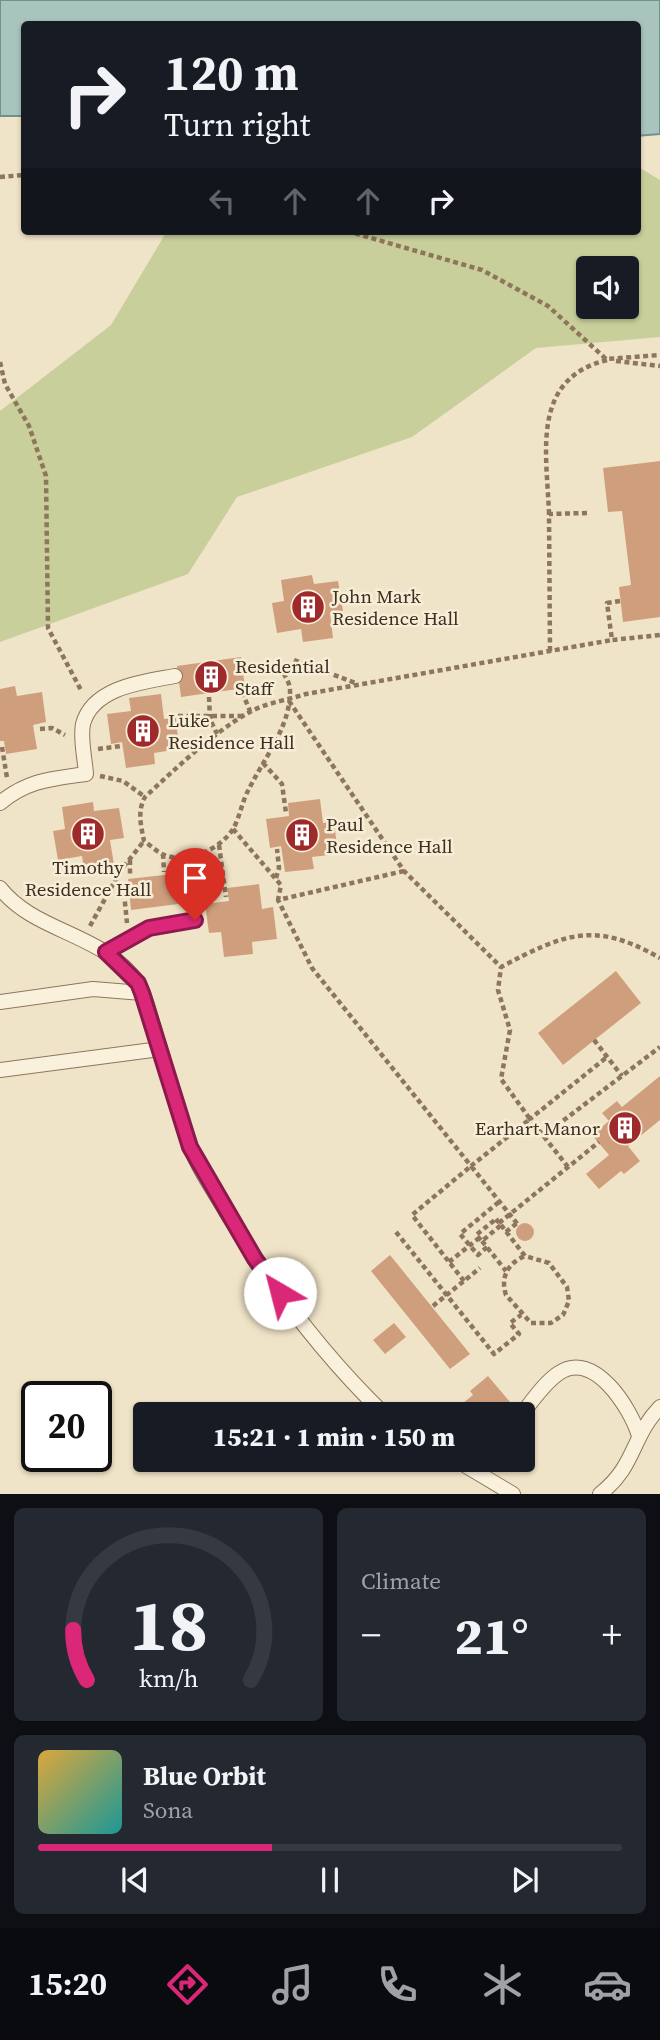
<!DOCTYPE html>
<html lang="en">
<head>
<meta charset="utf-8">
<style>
  :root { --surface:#171b24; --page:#242831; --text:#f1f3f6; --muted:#9ea1a6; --line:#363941; --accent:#db2777 }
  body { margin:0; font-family:"Source Serif 4",serif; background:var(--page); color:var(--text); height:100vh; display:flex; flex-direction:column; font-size:26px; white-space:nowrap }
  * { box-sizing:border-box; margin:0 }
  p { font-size:23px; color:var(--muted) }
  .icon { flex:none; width:38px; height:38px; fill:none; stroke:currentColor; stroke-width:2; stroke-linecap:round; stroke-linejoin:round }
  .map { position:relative; height:1494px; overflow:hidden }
  .panel { display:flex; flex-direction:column; gap:14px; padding:14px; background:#0d0f14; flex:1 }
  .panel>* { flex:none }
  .top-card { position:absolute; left:21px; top:21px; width:620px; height:214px; border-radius:7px; box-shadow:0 2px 5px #0004; background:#171b24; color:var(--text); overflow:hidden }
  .buttons { position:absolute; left:576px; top:256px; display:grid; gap:14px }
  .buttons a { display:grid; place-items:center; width:63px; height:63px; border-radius:7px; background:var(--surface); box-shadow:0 2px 5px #0004; font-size:35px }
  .speed { position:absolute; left:21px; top:1381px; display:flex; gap:14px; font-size:35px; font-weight:700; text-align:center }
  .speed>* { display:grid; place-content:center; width:91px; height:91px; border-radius:50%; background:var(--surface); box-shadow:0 2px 5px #0004; line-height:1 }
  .speed .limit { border:4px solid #111; border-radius:10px; background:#fff; color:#111 }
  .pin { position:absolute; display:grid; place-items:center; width:60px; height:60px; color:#fff; margin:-72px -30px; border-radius:50% 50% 50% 0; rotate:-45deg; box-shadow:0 0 7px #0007 }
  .pin .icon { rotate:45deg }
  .me { position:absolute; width:77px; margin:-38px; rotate:323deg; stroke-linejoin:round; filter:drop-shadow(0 0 5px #0008) }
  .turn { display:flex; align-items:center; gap:24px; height:147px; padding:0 28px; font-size:32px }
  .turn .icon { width:91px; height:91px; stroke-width:2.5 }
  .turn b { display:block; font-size:49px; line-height:60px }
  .lanes { display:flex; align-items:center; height:66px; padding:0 28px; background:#0003; justify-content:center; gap:35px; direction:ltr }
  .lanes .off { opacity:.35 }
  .big { font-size:52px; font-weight:800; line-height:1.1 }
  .panel .tile { flex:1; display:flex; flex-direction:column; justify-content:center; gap:10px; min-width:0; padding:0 24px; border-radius:10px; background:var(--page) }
  .panel .dial { align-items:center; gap:0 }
  .dial svg { height:182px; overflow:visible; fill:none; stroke:var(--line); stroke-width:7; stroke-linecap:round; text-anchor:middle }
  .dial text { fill:var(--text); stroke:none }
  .song { display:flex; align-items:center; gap:21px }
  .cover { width:84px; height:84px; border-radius:10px; background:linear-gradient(135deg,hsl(40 70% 55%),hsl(180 70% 35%)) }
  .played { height:7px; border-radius:4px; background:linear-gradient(90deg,var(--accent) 40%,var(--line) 40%) }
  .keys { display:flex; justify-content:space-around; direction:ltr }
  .heat { display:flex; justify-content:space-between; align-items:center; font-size:38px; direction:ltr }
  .panel .tiles { flex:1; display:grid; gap:14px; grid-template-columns:1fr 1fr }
  .tile:last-child { grid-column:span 2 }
  .trip { position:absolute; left:133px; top:1402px; width:402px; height:70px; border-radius:7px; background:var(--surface); box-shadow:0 2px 5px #0004; font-weight:800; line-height:70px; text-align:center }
  .tab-bar { display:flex; height:112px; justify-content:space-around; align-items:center; background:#090b0e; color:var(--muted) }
  .tab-bar .icon { width:49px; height:49px }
  .tab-bar .current { color:var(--accent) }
  .tab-bar b { font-size:32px; color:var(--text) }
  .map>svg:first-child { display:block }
</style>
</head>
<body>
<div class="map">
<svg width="660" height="1494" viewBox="0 0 660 1494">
  <rect width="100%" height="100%" fill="#f0e4c8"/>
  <!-- green -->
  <path fill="#c9cf9b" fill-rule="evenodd" d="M637 166 660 180V337L536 348 412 437 237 497 188 574 0 642V411L111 325 167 231H637ZM588 268H626V306H588Z"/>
  <!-- water -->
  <path fill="#a9c4bc" stroke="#6f938a" stroke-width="2" d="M0 0H660V134L637 136V24H24V116H0Z"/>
  <!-- building -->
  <path fill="#cf9f7d" d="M660 461V617L623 622 619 587 631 585 622 511 608 512 603 468Z
    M312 575 314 584 338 581 343 611 330 613 333 638 303 642 301 629 277 633 272 603 284 601 281 580Z
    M241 657 245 688 181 697 177 666Z
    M15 686 17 696 42 692 46 722 33 725 37 749 6 754 4 741H0V689Z
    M161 694 164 719 176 718 179 749 154 753 155 764 126 768 122 742 111 744 107 714 131 711 129 698Z
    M320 799 323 823 334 822 338 854 312 857 314 869 285 872 281 846 270 848 266 819 289 816 288 803Z
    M93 802 94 811 119 808 124 838 110 840 114 865 84 870 82 856 58 860 53 831 65 829 62 807Z
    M191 872 194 902 131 910 128 879Z
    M259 884 262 909 273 907 277 939 252 942 253 954 224 957 221 932 209 933 205 904 229 901 227 888Z
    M616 971 641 1003 563 1065 538 1033Z
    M660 1076V1120L628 1146 640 1161 624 1174 621 1171 599 1189 586 1174 609 1155 592 1135 609 1121 602 1113 617 1101 622 1107Z
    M516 1232a9 9 0 1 1 18 0a9 9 0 1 1-18 0Z
    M390 1255 470 1354 450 1369 371 1271Z
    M394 1323 406 1337 385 1354 373 1340Z
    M488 1376 510 1402 495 1414H472L463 1403 473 1395 470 1391Z"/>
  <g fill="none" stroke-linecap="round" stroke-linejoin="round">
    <!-- lane casing -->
    <g stroke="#8d765c" stroke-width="16">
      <path id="lane" d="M0 803C28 780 51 779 86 774 85 759 80 738 83 724 93 687 143 682 175 676
        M0 888C35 933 104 933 138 983 146 996 149 1013 154 1028 166 1067 176 1106 190 1145 197 1167 213 1189 225 1210 269 1283 322 1354 384 1414
        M106 952 149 928 195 920
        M0 1002 93 989 142 993
        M0 1070 160 1049
        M522 1414C532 1401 545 1382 559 1373 594 1349 631 1409 639 1436
        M456 1460 513 1494
        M600 1494C636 1466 631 1437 660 1407"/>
    </g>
    <!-- path -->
    <path stroke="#8d765c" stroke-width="4.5" stroke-dasharray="5 3.5" stroke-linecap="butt" d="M0 177 24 175
      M347 231 482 270 548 306 606 359 660 355
      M616 361 660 366
      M0 362 5 384 29 426 46 476 48 628 82 692
      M549 514C547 453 530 379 607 360
      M620 601 607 603 612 640 660 635
      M550 651 549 514 587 513
      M294 660 358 684
      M279 666C283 673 290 682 290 690 291 726 264 758 249 789 242 801 240 817 233 829 220 850 185 865 162 854 156 851 150 845 144 841 141 826 137 811 145 797 174 770 214 732 248 713 265 703 287 700 306 694L612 640
      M242 692 250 711
      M209 697 210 719 217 734
      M289 701 404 871 501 967C564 934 594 920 660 958
      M178 716H242
      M40 729 52 728 65 735
      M2 747 7 778
      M98 749 121 746
      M263 763 282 784 286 813
      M100 776 123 781 145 797
      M233 829 281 885 278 900
      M219 845 226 897
      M163 854 164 872
      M130 860V876
      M404 871 278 900 312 968 471 1166 530 1119 501 1079 510 1030 498 990 501 967
      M276 878 279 868 277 849
      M124 893 127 923
      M90 926 121 870 144 841
      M594 1040 622 1076
      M543 1136 660 1047
      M568 1167 530 1119 607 1057
      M496 1219 501 1225 482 1241 476 1235Z
      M499 1223 599 1142
      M501 1225 525 1256 549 1263 567 1287 569 1301 563 1315 551 1323H531L506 1295C500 1277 508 1263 525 1256
      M396 1232 494 1354 519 1334 510 1323 521 1315
      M506 1232 517 1223
      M482 1241 506 1271
      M487 1247 478 1255 460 1234 500 1201
      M449 1262 479 1238
      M464 1281 412 1215 471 1166 519 1226
      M433 1306 480 1268"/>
    <!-- lane -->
    <use href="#lane" stroke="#faf1dc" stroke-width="14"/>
  </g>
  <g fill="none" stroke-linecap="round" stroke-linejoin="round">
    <!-- route casing -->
    <g stroke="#8e194d" stroke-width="18">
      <path id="route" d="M195 920 149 928 106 952 138 983 142 993 190 1147 255 1259 280 1293"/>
    </g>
    <!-- route -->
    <use href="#route" stroke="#db2777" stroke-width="12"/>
  </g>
  <!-- icons -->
  <defs>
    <g id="building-disc" transform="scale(1.75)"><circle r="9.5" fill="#9e2a2b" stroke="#f7eed8"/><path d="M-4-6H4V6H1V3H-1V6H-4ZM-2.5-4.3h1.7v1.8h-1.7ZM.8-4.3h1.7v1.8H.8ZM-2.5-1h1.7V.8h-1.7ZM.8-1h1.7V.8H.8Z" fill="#fff"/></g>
  </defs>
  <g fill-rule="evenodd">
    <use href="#building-disc" x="308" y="607"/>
    <use href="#building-disc" x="211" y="677"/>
    <use href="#building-disc" x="143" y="731"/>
    <use href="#building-disc" x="88" y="834"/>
    <use href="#building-disc" x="302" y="835"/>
    <use href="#building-disc" x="625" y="1128"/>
  </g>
  <g text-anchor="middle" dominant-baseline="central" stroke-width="5" stroke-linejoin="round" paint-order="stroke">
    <!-- poi labels -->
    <g font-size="19" fill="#3d2e20" stroke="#f7eed8" text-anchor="start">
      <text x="332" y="596">John Mark<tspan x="332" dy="22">Residence Hall</tspan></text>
      <text x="235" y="666">Residential<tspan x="235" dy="22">Staff</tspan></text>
      <text x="168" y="720">Luke<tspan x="168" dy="22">Residence Hall</tspan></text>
      <text x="326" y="824">Paul<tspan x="326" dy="22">Residence Hall</tspan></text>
      <text x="88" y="867" text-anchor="middle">Timothy<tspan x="88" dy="22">Residence Hall</tspan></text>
      <text x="600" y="1128" text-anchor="end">Earhart Manor</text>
    </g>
  </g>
</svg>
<div class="buttons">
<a><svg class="icon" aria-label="sound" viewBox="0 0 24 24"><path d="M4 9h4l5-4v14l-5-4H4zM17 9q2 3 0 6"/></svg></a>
</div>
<div class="speed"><div class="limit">20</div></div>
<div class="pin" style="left:195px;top:920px;background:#d93025"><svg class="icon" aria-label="arrive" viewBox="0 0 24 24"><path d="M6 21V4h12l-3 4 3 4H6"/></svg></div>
<svg class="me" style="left:280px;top:1293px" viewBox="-20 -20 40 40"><circle r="19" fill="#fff"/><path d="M0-13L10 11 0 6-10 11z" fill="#db2777"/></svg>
<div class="trip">15:21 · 1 min · 150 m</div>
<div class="top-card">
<div class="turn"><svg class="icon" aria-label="right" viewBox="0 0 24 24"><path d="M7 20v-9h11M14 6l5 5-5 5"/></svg><div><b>120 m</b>Turn right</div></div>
<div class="lanes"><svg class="icon off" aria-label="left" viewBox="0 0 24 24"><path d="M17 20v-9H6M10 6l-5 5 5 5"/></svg><svg class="icon off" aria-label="ahead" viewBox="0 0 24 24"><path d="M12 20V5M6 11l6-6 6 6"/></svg><svg class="icon off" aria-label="ahead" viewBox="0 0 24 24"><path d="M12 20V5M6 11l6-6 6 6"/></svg><svg class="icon" aria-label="right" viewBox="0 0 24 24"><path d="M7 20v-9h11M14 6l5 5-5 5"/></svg></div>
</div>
</div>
<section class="panel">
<div class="tiles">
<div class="tile dial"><svg viewBox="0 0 100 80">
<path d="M14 69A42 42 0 1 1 86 69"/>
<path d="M14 69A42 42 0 0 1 8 47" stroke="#db2777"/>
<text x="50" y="56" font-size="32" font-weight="700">18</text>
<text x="50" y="72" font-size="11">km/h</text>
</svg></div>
<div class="tile"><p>Climate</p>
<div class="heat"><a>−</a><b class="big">21°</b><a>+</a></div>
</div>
<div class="tile">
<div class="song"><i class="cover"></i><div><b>Blue Orbit</b><p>Sona</p></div></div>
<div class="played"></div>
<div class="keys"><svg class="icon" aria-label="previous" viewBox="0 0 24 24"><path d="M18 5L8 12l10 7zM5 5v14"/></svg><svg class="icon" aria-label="pause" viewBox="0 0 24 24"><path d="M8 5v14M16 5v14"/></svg><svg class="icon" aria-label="next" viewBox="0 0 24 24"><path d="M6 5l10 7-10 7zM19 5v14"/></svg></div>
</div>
</div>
</section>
<nav class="tab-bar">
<b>15:20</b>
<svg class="icon current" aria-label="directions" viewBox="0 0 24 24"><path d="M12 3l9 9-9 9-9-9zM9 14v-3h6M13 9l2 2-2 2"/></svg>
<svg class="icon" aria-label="music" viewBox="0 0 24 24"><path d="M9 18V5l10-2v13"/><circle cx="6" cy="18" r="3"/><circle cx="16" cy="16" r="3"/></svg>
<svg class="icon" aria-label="phone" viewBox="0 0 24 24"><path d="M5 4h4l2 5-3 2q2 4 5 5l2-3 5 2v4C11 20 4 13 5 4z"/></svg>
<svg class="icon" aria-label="climate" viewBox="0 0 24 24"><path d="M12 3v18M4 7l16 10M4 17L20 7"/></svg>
<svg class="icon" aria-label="car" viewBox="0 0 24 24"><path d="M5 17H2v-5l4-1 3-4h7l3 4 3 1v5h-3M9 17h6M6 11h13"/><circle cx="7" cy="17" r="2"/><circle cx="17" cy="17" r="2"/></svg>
</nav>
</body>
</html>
